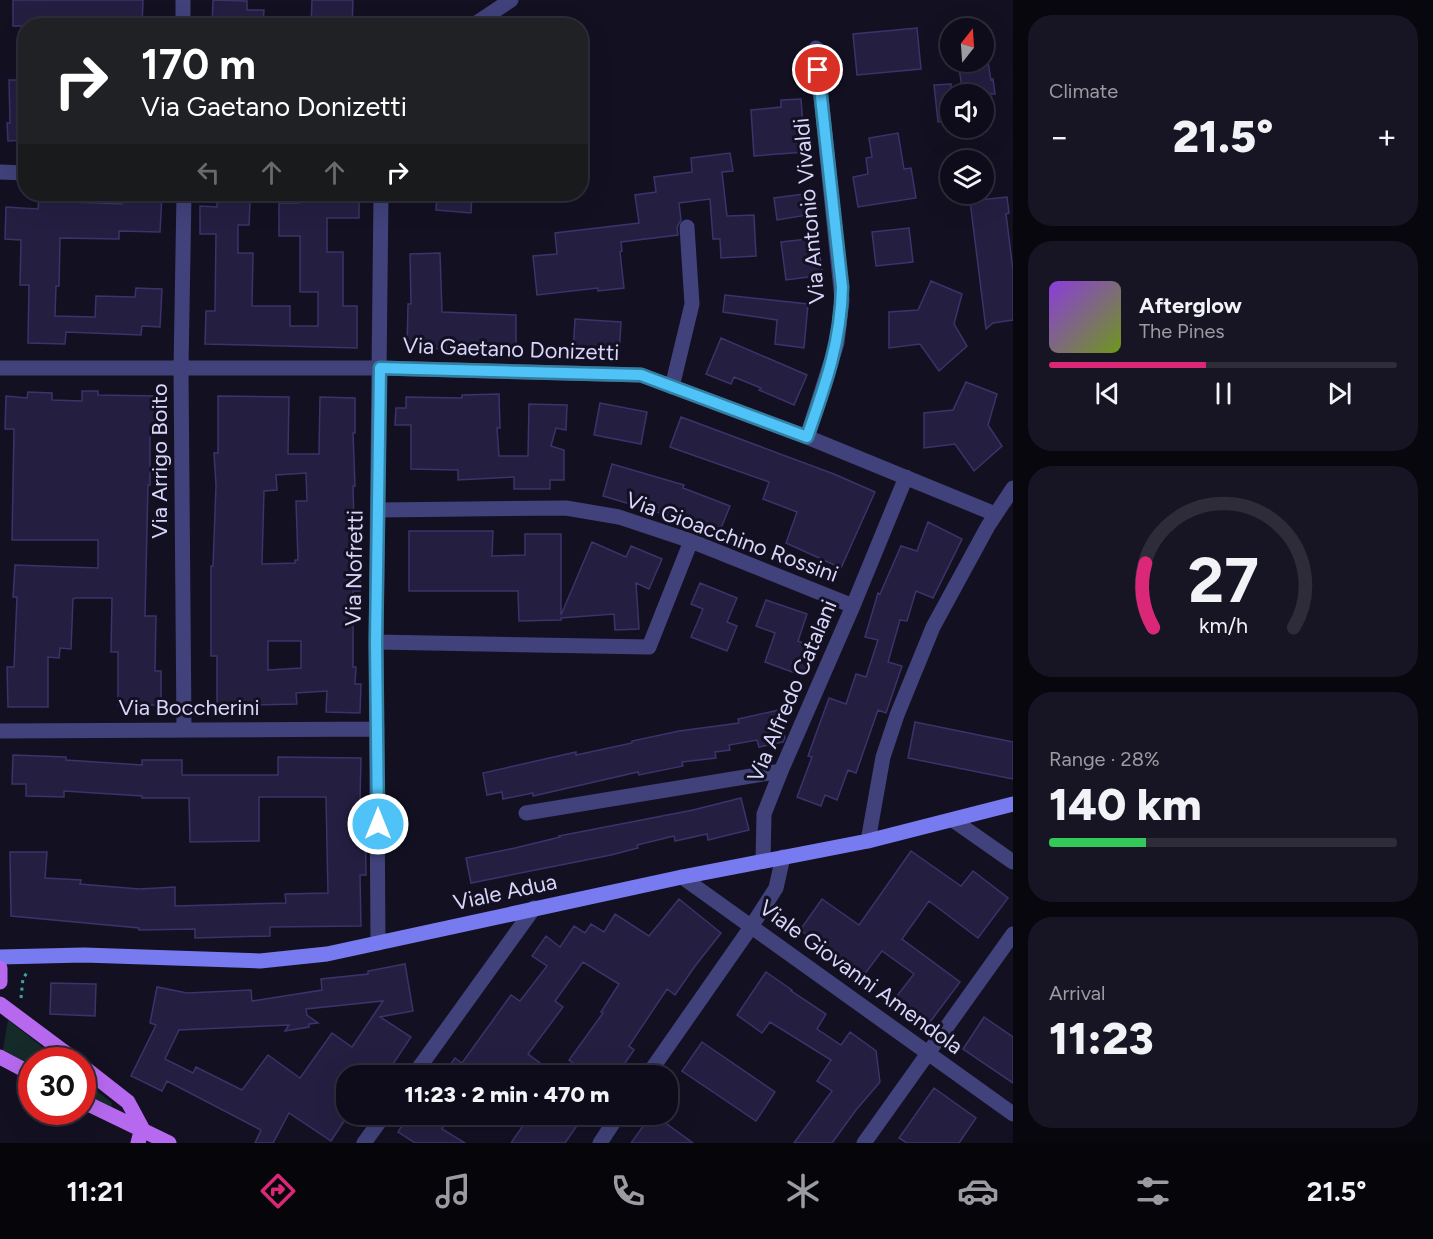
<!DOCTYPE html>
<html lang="en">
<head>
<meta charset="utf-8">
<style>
  :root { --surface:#0e0c1a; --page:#171523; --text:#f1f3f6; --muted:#9b9ba2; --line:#2e2c39; --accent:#db2777 }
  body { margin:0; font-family:Figtree,sans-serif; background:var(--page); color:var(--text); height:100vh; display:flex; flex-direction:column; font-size:22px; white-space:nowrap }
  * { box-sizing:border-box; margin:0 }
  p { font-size:20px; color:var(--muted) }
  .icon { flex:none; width:33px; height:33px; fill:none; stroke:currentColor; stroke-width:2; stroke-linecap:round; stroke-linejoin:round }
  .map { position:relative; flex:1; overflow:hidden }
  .panel { display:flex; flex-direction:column; gap:15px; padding:15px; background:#08070e; width:420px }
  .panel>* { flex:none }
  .top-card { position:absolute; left:18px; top:18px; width:570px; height:183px; border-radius:24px; box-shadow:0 6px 24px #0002,0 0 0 2px var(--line); background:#202124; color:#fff; overflow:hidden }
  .needle { width:39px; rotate:17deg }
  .fabs { position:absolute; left:940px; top:18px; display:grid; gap:12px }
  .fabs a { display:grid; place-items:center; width:54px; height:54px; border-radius:50%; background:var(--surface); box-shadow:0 6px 24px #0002,0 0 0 2px var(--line); font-size:30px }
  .speed { position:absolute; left:18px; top:1047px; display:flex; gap:12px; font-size:30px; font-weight:700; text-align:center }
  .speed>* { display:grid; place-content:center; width:78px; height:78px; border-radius:50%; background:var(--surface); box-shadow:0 6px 24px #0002,0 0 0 2px var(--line); line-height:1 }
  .speed .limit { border:9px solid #d22; background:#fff; color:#111 }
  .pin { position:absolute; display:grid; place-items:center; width:51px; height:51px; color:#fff; margin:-26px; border:3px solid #fff; border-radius:50%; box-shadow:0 2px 6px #0007 }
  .me { position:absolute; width:66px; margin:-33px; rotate:0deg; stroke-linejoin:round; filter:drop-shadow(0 0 4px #0008) }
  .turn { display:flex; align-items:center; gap:21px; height:126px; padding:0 24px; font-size:27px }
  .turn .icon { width:78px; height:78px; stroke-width:2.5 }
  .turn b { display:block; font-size:42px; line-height:51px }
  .lanes { display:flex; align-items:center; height:57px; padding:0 24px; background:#0003; justify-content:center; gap:30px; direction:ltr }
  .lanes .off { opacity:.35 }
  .big { font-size:45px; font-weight:800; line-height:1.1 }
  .panel .tile { flex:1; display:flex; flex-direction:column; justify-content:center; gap:9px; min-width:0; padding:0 21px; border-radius:24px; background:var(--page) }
  .panel .dial { align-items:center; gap:0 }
  .dial svg { height:156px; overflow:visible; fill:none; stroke:var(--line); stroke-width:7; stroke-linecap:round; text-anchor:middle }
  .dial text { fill:var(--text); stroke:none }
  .song { display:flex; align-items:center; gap:18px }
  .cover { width:72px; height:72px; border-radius:9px; background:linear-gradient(135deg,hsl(270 70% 55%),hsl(80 70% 35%)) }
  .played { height:6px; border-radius:3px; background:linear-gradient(90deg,var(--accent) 45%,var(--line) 45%) }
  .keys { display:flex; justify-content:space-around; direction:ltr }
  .heat { display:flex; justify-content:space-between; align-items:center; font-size:33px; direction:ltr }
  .charge { height:9px; border-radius:4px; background:linear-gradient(90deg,#34c759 28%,var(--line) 0) }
  .trip { position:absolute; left:336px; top:1065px; width:342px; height:60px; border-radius:24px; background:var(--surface); box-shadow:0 6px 24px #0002,0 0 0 2px var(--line); font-weight:800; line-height:60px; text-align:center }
  .menu { display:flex; height:96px; justify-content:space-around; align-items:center; background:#06050a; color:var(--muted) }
  .menu .icon { width:42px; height:42px }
  .menu .on { color:var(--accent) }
  .menu b { font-size:27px; color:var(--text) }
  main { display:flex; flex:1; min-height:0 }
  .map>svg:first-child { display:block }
</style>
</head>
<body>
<main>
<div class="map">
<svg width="1013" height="1143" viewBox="0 0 1013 1143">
  <rect width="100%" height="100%" fill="#131022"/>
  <!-- green -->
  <path fill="#142b29" d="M8 1020 59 1060H32L31 1066 3 1050Z
    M82 1079 112 1103 111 1109 83 1093Z"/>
  <!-- building -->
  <path fill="#241f41" stroke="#3b336a" stroke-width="1.5" fill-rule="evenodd" d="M13 0H143L142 26H13Z
    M213 0 247 1V10H264L263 26H212Z
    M312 0H353L352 26H311Z
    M917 28 921 69 857 75 853 34Z
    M958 62H988L991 80 993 79 995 94H963Z
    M9 80H26V140L8 141 7 123H10Z
    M951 84V121L938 122 934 85Z
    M801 99 805 152 754 156 751 110 781 107V100Z
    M898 133 904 169 911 168 916 198 858 207 853 177 868 174 866 158 872 157 869 138Z
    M730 153 733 171 722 172 727 216 754 215 756 256 721 258 720 239H713L710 199 679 203 681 220 677 227 678 235 621 242 622 251 620 252 624 288 598 291V288L537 295 533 256 557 254 555 233 639 223 635 195 656 192 654 177 692 172 691 158Z
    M811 193 814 214 777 220 774 198Z
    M122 194 162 195 160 232 119 231V239L60 238 59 286H56L55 316 95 317 96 296 135 297 136 288 162 289 160 327 142 326 141 335 66 332 65 344 28 343 29 285H20L21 240 5 239 6 207 38 209 39 197 73 199 72 202 122 204Z
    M299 194H359V218H327V252H343V306H357V348L205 344 206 311H215L216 234H200V206L217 207V201L250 202 249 225H238V253H253L252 306H290V326H318V292H300V236H279V203H299Z
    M437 194H472L471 213 436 210Z
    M1007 197 1009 213 1006 214 1013 270V320L993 323 986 329 970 201Z
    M909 228 913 262 876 266 872 232Z
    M817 238 823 275 786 280 781 242Z
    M440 253 442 312 516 315V350L407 348 408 304H411L410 254Z
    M931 281 962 294 954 324 967 346 939 371 920 344 889 348V312L918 310Z
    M725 295 808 304 804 348 775 344 777 320 723 312Z
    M575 319 621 322 619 356 573 353Z
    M721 338 807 375 794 405 759 390 761 388 734 377 731 384 706 374Z
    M966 382 997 394 988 425 1002 446 974 471 955 444 924 448V413L953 410Z
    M82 391H98V395L155 396V434H150V485H148L145 616H156L155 671H161V705H118V652H111L112 598H75L73 599 71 649 60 648 59 658 48 657V707H8L7 667H14L17 597H13L15 565 98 568V540H12L14 429H5L6 396 27 398 28 392 52 393V400L82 401Z
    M499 394 500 428H497L499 456H528L529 404 567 405 566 430 556 428 551 446 564 450V480H550V489H514V477L458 480V470L411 469V425H395L396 408H406V397L462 398V395Z
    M218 396 289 397 288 454H319L320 397 355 398V433H353L355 486H353L355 560H360V591H353V667H356L355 684H361L360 713 326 712 327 691 296 693 297 704 217 706V656H211V566H213L216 485 214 453H218ZM306 473 307 501H296L298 560H295V563L262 564 264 491 277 490 276 475ZM268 641H301V668L268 670Z
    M600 403 647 412 641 444 594 435Z
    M681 417 834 474 875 492 841 568 786 543 797 512 763 499 769 482 670 447Z
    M612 464 684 485 683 488 730 506 719 533 680 519 603 496Z
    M928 522 962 539 933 598 916 591 907 621 900 620 888 662 902 666 886 713 878 710 856 773 848 770 837 800 825 795 821 806 797 797 812 757 808 756 829 698 846 704 856 674 866 677 878 640 865 637 878 593 880 594 901 546 917 551Z
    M409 531H493L492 556 525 555V534H561V615L592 542 626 557 631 546 662 559 649 589 636 583 639 629 615 630 614 614 561 618V620L519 621 518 591H409Z
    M700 583 737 598 727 622 737 626 727 651 691 637 703 609 691 604Z
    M766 600 807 614 798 641 813 647 803 676 765 662 775 633 756 626Z
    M779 710 785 738 783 742 759 747 757 740 729 745 730 750 715 752 716 758 682 762 683 766 639 775 638 772 533 796V793L503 799 502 792 487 795 483 773 576 752V755L632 743V741L679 731 739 723 738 719Z
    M915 722 1013 742V779L908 758Z
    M13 755 66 757V760L142 765V760H182V775H278V757L361 758 360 801H365L366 875H360L361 926 270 927V936L195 938V929L139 930V928L11 916 10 852H47L45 878 81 880 80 884 139 889 175 887V906L286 903 285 894 328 893 326 797H259V841L190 842 189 798H142V796L64 791V797L26 796V784H12Z
    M741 798 749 830 708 840 707 834 675 841 674 836 637 845 638 848 611 855 471 883 466 858 515 848 560 837 559 836 693 810Z
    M911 851 961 886 973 871 1008 898 978 938 929 901 902 939 960 982 927 1026 893 1001 914 974 882 951 864 975 800 930 822 899 859 925Z
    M679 899 721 933 695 966 675 995 667 989 629 1046 634 1050 616 1076H591L569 1060 603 1013 601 1012 619 984 583 962 555 1001 563 1007 528 1054 540 1063 530 1076H442L455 1058 462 1063 511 995 520 1001 547 966 532 956 546 936 560 947 574 926 585 933 591 924 604 932 615 914 649 936Z
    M405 964 413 1011 380 1017 411 1037 385 1076H346V1118L331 1141 289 1113 273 1143H255L261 1130 167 1081 162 1091 131 1076 156 1025 150 1023 157 987 187 993 251 990 252 1001 322 990 321 979 368 974V971ZM383 1001 352 1047 332 1033 300 1078 268 1055 242 1090 196 1067 193 1073 165 1059 179 1030 289 1025 285 1031 309 1027V1024L318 1023 307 1015 306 1009Z
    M766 972 792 990 791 991 826 1014 817 1029 841 1045 850 1032 876 1051 880 1082 856 1110 832 1143H794L832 1091 817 1081 831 1060 770 1022 762 1033 737 1015Z
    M51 983 96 984 95 1016 50 1014Z
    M984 1017 1013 1037V1083L963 1049Z
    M702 1042 775 1092 756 1121 682 1071Z
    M934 1088 976 1118 959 1143H907L899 1138Z
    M409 1114H450L442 1129 465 1143H415L398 1132Z
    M531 1114H585L565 1143H511Z
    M652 1114H653L693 1143H631Z"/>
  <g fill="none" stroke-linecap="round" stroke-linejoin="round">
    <!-- path -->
    <path stroke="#3ca89c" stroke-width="3" stroke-dasharray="3 4.5" stroke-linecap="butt" d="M21 998 23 978 27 973"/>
    <!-- minor -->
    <path stroke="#41427b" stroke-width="15" d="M183 0V26
      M472 26 511 0
      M0 172 26 173
      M0 368H380L641 375 807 437 995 514
      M672 387 692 304 687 227
      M807 437 837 343 842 300 816 48
      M378 510 566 508 619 517 691 541 853 606
      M376 642 649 647 691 541
      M184 729 181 369 184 194
      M0 731 377 729
      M526 813 781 771
      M953 820 1013 862
      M868 841 883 757 897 715 933 627 988 526 1013 488
      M763 861 764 814 781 771 853 606 906 477
      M682 877 1013 1114
      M378 943 376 642 381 194
      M413 1076 534 908
      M647 1076 751 927 776 888 783 857
      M364 1143 385 1114
      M600 1143 619 1114
      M864 1143 1013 934"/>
    <!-- secondary -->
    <path stroke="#787bef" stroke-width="15" d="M0 957 84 955 260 961 327 954 682 877 868 841 1013 804"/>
    <!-- primary -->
    <path stroke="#b669ee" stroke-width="15" d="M0 968V982
      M0 1004 75 1060
      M0 1057 32 1074
      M82 1066 128 1102 142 1128
      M82 1101 169 1143
      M138 1143 142 1128"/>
  </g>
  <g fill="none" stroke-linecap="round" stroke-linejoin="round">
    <!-- route casing -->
    <g stroke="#337fa1" stroke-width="15">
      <path id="route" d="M378 824 376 642 380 368 641 375 807 437C825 386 841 342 842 287L818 70"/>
    </g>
    <!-- route -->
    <use href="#route" stroke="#4fc3f7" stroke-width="10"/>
  </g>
  <g text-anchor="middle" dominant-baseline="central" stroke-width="6" stroke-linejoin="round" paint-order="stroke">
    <!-- street labels -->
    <g font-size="22" fill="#d8d6fa" stroke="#131022">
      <text transform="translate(809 211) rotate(-95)">Via Antonio Vivaldi</text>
      <text transform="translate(511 349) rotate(2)">Via Gaetano Donizetti</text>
      <text transform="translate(159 461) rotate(-90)">Via Arrigo Boito</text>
      <text transform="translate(732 537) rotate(20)">Via Gioacchino Rossini</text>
      <text transform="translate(354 568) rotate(-89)">Via Nofretti</text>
      <text transform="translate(792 691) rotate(-67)">Via Alfredo Catalani</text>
      <text x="189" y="707">Via Boccherini</text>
      <text transform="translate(505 892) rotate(-12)">Viale Adua</text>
      <text transform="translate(861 977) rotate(36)">Viale Giovanni Amendola</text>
    </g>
  </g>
</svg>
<div class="fabs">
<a><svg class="needle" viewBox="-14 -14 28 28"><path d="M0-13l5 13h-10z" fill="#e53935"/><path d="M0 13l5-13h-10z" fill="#9b9ba2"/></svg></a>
<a><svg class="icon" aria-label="sound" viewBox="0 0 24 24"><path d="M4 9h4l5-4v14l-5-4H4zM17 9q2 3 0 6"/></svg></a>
<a><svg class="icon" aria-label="layers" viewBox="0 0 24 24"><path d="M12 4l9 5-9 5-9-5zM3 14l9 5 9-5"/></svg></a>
</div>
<div class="speed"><div class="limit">30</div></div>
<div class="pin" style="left:818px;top:70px;background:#d93025"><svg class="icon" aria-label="arrive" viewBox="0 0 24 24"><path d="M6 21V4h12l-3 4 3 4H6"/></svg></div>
<svg class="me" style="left:378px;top:824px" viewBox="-20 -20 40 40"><circle r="17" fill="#4fc3f7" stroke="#fff" stroke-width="3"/><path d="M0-11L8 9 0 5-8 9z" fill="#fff"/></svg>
<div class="trip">11:23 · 2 min · 470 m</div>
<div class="top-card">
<div class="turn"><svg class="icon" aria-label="right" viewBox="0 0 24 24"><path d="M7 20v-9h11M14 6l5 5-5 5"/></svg><div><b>170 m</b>Via Gaetano Donizetti</div></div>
<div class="lanes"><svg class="icon off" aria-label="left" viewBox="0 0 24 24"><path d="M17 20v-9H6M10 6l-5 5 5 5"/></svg><svg class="icon off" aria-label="ahead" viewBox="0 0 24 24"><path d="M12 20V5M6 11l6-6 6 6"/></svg><svg class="icon off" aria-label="ahead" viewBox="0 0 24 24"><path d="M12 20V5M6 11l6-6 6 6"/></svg><svg class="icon" aria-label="right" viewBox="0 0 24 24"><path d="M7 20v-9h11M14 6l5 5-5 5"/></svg></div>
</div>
</div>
<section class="panel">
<div class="tile"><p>Climate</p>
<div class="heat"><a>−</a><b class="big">21.5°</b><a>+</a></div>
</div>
<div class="tile">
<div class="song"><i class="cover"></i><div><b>Afterglow</b><p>The Pines</p></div></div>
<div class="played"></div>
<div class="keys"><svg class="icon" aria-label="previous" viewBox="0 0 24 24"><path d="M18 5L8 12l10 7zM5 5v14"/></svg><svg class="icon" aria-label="pause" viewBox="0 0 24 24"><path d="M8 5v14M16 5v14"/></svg><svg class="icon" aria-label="next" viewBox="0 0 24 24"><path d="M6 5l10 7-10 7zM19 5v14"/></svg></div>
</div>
<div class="tile dial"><svg viewBox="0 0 100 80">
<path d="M14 69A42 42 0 1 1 86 69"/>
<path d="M14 69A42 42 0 0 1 10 36" stroke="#db2777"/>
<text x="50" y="56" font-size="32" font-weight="700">27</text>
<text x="50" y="72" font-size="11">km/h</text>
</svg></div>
<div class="tile"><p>Range · 28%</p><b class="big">140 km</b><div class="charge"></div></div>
<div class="tile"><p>Arrival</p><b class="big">11:23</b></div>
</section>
</main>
<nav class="menu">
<b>11:21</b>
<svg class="icon on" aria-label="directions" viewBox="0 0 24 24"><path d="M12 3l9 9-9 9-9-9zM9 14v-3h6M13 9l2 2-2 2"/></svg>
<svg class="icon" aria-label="music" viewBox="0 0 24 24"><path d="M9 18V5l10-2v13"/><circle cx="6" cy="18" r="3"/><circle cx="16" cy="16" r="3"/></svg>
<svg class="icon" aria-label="phone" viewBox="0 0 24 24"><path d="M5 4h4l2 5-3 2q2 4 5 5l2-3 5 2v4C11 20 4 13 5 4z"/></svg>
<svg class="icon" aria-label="climate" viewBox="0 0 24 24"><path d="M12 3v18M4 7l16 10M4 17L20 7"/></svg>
<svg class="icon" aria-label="car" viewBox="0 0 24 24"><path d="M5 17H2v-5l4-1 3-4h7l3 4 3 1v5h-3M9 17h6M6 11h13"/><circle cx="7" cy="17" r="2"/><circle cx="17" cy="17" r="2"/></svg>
<svg class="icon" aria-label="filters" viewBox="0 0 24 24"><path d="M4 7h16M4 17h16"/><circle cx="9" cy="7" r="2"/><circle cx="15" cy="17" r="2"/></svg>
<b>21.5°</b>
</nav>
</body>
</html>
